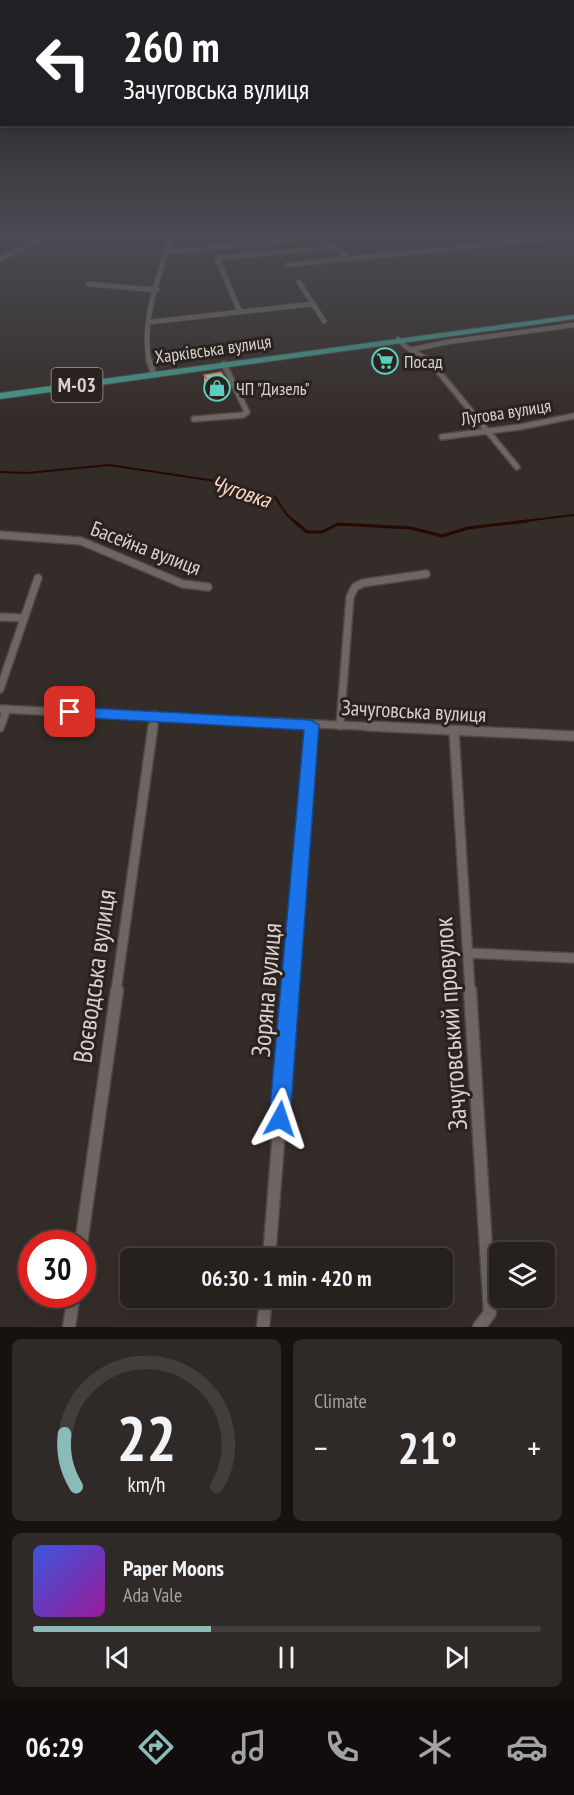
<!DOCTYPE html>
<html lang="en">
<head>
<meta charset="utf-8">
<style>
  :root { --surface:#27211e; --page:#2f2927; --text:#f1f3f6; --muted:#a4a3a4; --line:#433e3c; --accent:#8bbbb9 }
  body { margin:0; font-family:"PT Sans Narrow",sans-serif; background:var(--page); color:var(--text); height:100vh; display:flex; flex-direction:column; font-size:22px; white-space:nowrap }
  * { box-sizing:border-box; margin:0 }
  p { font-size:20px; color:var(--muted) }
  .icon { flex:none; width:33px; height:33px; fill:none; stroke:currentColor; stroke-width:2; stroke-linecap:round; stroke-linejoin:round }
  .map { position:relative; height:1327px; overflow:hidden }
  .details { display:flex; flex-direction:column; gap:12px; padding:12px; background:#151210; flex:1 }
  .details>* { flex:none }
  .banner { position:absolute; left:0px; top:0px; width:574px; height:126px; box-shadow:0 3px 15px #0003,0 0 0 2px var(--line); background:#202124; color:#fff; overflow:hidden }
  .controls { position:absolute; left:489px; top:1242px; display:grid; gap:12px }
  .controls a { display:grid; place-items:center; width:66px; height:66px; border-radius:9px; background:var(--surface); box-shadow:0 3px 15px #0003,0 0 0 2px var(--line); font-size:30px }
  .speed { position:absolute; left:18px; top:1230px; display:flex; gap:12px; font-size:30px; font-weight:700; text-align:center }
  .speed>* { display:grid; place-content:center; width:78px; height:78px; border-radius:50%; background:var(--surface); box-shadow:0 3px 15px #0003,0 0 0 2px var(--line); line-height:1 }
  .speed .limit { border:9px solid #d22; background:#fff; color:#111 }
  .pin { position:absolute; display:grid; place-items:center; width:51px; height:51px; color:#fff; margin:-26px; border-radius:12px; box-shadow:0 3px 9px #0006 }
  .me { position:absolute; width:66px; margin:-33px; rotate:5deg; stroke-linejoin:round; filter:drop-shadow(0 0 4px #0008) }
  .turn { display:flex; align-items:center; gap:21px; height:126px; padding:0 24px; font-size:27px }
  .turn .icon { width:78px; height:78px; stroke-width:2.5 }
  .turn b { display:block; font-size:42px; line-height:51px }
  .big { font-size:45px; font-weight:700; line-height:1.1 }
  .details .tile { flex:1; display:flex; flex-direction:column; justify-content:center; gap:9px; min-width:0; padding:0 21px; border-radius:9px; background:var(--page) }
  .details .dial { align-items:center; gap:0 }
  .dial svg { height:156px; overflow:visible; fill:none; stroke:var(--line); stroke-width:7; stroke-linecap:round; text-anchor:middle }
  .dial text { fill:var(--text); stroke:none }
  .song { display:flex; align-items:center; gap:18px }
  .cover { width:72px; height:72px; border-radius:9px; background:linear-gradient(135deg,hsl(230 70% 55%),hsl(300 70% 35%)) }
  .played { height:6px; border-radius:3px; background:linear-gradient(90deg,var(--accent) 35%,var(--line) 35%) }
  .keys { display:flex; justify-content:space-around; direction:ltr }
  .heat { display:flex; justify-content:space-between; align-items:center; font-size:33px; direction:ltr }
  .details .tiles { flex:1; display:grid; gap:12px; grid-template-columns:1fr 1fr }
  .tile:last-child { grid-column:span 2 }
  .trip { position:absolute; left:120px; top:1248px; width:333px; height:60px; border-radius:9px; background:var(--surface); box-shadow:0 3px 15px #0003,0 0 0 2px var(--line); font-weight:700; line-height:60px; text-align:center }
  .tab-bar { display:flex; height:96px; justify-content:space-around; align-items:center; background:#100d0c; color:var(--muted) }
  .tab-bar .icon { width:42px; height:42px }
  .tab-bar .on { color:var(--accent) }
  .tab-bar b { font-size:27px; color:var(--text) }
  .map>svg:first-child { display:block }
</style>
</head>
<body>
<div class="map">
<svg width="574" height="1327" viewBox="0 0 574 1327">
  <rect width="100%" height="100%" fill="#342c28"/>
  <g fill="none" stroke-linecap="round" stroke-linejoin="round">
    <!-- stream-far1 -->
    <path stroke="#260900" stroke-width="2" d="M0 472 27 473 109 465 229 483 275 497 287 515 295 522
      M516 522 574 515"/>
    <!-- stream -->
    <path stroke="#260900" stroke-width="3" d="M294 521 307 532H322L338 524 411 528 442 536 468 528 528 521"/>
    <!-- street-far4 casing -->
    <g stroke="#504945" stroke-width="6">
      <path id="street-far4" d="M229 235 242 245
        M166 252 332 237
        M0 259 50 235
        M287 265 574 236
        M299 282 324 321
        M88 284 157 290
        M240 312 217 258 337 247 348 259
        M151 322 313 304
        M398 339 406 347 431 361
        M410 350 448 342 574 325
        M149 361C141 321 159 275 171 237L187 235"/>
    </g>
    <!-- street-far3 casing -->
    <g stroke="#504945" stroke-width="8">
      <path id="street-far3" d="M149 360 154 374
        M429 360 517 467
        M194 419 243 415 247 412 224 364
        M442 437 520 427 574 416"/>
    </g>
    <!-- street-far2 casing -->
    <g stroke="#504945" stroke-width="10">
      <path id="street-far2" d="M0 535 81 541 183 584 208 587
        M0 617 24 618
        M0 689 38 578
        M0 709 400 728
        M340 726 350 597 355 587 363 583 426 574
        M0 728 7 709
        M153 728 155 715
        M311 728V725"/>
    </g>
    <!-- street-far1 casing -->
    <g stroke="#504945" stroke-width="12">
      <path id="street-far1" d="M368 726 574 736
        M454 731 470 991
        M468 953 574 958
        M116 991 153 726
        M290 991 311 726"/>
    </g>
    <!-- street casing -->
    <g stroke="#504945" stroke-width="15">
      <path id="street" d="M470 990 490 1313 479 1327
        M81 1244 117 990
        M269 1258 290 990
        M69 1327 74 1294
        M263 1327 266 1298"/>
    </g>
    <!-- highway casing -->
    <g stroke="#504945" stroke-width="2">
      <path id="highway" d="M574 315V319L0 399V393Z"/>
    </g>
    <!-- street-far4 -->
    <use href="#street-far4" stroke="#706661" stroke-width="4.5"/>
    <!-- street-far3 -->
    <use href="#street-far3" stroke="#706661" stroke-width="5"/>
    <!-- street-far2 -->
    <use href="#street-far2" stroke="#706661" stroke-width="7"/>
    <!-- street-far1 -->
    <use href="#street-far1" stroke="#706661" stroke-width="9"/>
    <!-- street -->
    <use href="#street" stroke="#706661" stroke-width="12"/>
    <!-- highway -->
    <use href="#highway" fill="#419b8d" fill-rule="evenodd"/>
  </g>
  <!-- wall -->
  <path fill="#da9e7e" d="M204 375 230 393 213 396 204 383Z"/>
  <!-- shaded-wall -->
  <path fill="#b18166" d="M230 385V393L213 396V388Z"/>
  <!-- building -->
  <path fill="#fdb892" stroke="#b18166" stroke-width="1.5" d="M221 372 230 385 213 388 204 375Z"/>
  <!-- sky -->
  <linearGradient id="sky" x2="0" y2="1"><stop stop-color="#1d1816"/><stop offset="0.56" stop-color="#4a4b53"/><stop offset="1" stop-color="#4a4b53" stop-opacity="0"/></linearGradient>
  <rect width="574" height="421" fill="url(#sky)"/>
  <!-- route -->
  <path fill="#1a73e8" stroke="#114b97" stroke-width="1.5" d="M70 707 311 720 319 725 290 1119 287 1127 280 1130 272 1127 269 1119 304 730 70 717 63 712Z"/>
  <!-- icons -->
  <defs>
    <g id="supermarket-ring" transform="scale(1.35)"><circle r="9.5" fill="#2a221e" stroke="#5bcebc" stroke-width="1.5"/><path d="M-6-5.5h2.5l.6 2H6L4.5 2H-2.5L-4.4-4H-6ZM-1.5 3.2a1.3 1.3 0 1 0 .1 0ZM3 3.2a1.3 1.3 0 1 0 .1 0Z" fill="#5bcebc"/></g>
    <g id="shop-ring" transform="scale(1.35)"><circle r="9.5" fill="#2a221e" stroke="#5bcebc" stroke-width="1.5"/><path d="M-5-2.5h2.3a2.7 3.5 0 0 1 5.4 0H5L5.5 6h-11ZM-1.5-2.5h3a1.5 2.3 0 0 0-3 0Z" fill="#5bcebc"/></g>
  </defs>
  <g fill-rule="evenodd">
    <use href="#supermarket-ring" x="385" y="361"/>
    <use href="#shop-ring" x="217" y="388"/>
  </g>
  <g text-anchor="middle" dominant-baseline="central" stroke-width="6" stroke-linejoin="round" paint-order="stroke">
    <!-- far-street labels -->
    <g font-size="18" fill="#d7d1cf" stroke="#2a221e">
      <text transform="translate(213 349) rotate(-8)">Харківська вулиця</text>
      <text transform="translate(506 412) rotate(-9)">Лугова вулиця</text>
    </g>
    <!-- far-poi labels -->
    <g font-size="18" fill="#d7d1cf" stroke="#2a221e" text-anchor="start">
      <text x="404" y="361">Посад</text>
      <text x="236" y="388">ЧП "Дизель"</text>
    </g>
    <!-- shield labels -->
    <rect fill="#2a221e" stroke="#a39c9a" stroke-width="1.5" x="51.5" y="368" width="51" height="34" rx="4.5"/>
    <g font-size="20" font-weight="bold" fill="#d7d1cf">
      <text x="77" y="385">М-03</text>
    </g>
    <!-- street labels -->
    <g font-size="21" fill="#d7d1cf" stroke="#2a221e">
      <text transform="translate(146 548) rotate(21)">Басейна вулиця</text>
      <text transform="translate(414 711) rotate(3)">Зачуговська вулиця</text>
    </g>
    <!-- water labels -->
    <g font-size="22" font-style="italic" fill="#fbd6c2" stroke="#2a221e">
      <text transform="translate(241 491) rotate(18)">Чуговка</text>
    </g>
    <!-- near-street labels -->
    <g font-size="26" fill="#d7d1cf" stroke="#2a221e">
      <text transform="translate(94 976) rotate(-82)">Воєводська вулиця</text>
      <text transform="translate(266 990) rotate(-85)">Зоряна вулиця</text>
      <text transform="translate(450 1024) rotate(-94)">Зачуговський провулок</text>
    </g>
  </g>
</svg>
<div class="controls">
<a><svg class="icon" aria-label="layers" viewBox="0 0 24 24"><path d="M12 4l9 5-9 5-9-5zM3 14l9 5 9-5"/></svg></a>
</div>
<div class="speed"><div class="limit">30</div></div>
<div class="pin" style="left:70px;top:712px;background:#d93025"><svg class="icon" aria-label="arrive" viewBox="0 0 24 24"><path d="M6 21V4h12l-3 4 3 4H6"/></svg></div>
<svg class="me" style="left:280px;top:1119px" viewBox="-20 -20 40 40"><path d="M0-17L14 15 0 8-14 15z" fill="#1a73e8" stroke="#fff" stroke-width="4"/></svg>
<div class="trip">06:30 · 1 min · 420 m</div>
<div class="banner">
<div class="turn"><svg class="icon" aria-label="left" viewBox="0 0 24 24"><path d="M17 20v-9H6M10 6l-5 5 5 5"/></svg><div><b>260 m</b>Зачуговська вулиця</div></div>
</div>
</div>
<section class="details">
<div class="tiles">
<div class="tile dial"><svg viewBox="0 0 100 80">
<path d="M14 69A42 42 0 1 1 86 69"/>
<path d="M14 69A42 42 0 0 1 8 42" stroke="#8bbbb9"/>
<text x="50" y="56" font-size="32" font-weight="700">22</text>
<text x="50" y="72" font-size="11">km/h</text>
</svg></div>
<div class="tile"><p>Climate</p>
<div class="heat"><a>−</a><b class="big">21°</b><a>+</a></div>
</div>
<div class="tile">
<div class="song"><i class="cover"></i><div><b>Paper Moons</b><p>Ada Vale</p></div></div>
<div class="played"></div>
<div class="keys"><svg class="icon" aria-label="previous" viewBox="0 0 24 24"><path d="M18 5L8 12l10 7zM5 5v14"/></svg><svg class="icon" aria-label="pause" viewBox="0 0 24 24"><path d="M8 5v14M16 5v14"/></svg><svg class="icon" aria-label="next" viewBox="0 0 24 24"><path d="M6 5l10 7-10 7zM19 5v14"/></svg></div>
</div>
</div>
</section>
<nav class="tab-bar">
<b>06:29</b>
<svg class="icon on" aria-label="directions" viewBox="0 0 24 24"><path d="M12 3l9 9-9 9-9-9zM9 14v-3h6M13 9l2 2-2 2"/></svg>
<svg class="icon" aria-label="music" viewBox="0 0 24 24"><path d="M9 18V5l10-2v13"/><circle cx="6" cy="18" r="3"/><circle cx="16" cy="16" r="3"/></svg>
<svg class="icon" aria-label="phone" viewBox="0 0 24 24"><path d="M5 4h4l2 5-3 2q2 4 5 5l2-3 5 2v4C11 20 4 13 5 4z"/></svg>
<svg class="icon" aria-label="climate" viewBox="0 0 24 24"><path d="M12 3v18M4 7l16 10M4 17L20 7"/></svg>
<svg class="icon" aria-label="car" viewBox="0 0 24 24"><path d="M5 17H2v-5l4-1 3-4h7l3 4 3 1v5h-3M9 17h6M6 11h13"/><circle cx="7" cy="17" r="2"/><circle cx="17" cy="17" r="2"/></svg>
</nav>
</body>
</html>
